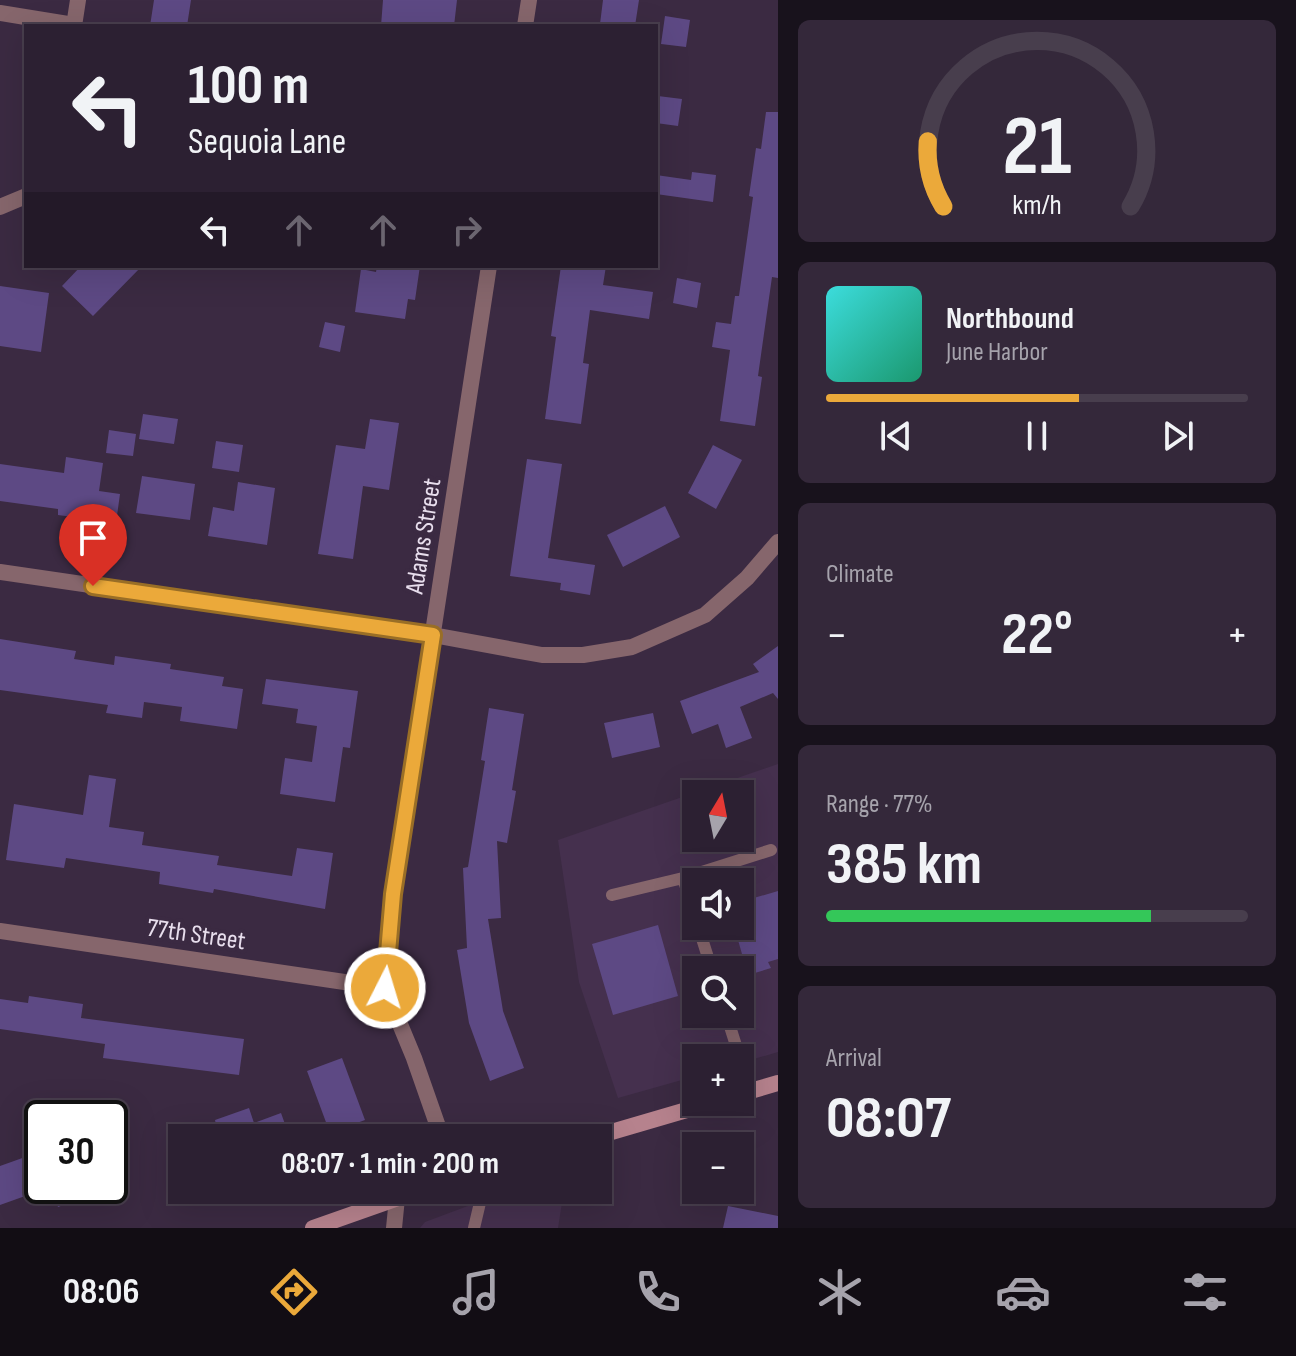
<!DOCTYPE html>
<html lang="en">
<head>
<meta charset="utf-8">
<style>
  :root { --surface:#2c2032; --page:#34283a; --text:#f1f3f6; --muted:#a6a3ac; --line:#483e4d; --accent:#eba93a }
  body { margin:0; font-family:"Sofia Sans Condensed",sans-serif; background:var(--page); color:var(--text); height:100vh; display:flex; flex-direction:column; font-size:30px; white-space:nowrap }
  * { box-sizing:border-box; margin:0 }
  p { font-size:26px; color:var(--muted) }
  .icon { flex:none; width:44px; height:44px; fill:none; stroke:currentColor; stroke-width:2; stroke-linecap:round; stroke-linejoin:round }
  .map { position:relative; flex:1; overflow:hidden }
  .panel { display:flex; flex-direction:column; gap:20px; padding:20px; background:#18121c; width:518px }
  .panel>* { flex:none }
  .hud { position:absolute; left:24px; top:24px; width:634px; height:244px; border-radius:0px; box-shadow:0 8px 32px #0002,0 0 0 2px var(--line); background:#2c2032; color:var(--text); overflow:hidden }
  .needle { width:52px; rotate:10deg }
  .buttons { position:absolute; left:682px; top:780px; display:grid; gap:16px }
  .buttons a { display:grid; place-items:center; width:72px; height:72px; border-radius:0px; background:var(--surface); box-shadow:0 8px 32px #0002,0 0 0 2px var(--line); font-size:40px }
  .speed { position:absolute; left:24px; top:1100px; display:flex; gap:16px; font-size:40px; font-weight:700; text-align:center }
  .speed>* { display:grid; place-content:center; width:104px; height:104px; border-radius:50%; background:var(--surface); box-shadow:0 8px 32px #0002,0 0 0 2px var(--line); line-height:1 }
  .speed .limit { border:4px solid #111; border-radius:12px; background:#fff; color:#111 }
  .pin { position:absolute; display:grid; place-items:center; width:68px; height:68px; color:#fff; margin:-82px -34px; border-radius:50% 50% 50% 0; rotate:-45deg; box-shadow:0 0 8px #0007 }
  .pin .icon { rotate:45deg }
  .me { position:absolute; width:88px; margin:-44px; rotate:5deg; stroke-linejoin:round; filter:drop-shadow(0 0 6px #0008) }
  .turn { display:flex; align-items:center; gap:28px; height:168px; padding:0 32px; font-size:36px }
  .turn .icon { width:104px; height:104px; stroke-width:2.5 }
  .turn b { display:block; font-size:56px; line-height:68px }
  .lanes { display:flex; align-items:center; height:76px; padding:0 32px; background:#0003; justify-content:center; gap:40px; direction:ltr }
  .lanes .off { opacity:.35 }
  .big { font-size:60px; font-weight:700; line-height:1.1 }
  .panel .tile { flex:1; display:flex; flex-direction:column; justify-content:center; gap:12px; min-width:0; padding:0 28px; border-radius:12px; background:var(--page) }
  .panel .dial { align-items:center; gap:0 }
  .dial svg { height:208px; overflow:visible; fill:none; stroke:var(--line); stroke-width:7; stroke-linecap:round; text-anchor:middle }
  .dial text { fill:var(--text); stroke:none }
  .song { display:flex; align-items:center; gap:24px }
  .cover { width:96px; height:96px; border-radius:12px; background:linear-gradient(135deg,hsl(180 70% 55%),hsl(160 70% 35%)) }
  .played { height:8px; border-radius:4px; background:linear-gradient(90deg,var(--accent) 60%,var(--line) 60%) }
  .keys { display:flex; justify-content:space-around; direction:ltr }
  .heat { display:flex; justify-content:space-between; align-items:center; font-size:44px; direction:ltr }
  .charge { height:12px; border-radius:6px; background:linear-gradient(90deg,#34c759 77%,var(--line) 0) }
  .trip { position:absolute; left:168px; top:1124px; width:444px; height:80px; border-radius:0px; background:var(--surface); box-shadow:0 8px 32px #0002,0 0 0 2px var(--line); font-weight:700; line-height:80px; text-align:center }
  .menu { display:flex; height:128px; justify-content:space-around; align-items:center; background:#120d14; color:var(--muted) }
  .menu .icon { width:56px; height:56px }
  .menu .current { color:var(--accent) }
  .menu b { font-size:36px; color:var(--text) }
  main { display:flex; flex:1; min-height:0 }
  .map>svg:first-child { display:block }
</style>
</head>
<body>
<main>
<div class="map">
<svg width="778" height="1228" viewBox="0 0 778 1228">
  <rect width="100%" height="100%" fill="#3b2a42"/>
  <!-- built -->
  <path fill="#45304e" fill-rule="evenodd" d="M778 764V1052L740 1063V1058H696V1076L618 1098 579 982 558 840ZM696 794H740V838H696ZM696 882H740V926H696ZM696 970H740V1014H696Z
    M511 1190H564L558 1228H420L425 1222Z"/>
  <!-- building -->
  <path fill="#5d4984" d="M154 0H191L187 26H150Z
    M383 0H457L454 26H381Z
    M603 0H639L635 26 600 24Z
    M665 16 690 20 686 47 661 44Z
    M658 96 682 99 678 126 656 123Z
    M766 112H778V278L772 277 758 376 762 377 755 426 720 421 730 350 712 347 716 322 731 324 735 296H739L753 197 749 196 756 148 761 149Z
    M692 172 716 175 713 202 656 194V175L691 180Z
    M81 266H142L93 316 62 286Z
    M377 266H420L415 300 408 299 405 319 355 312 361 269 376 272Z
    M561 266H606L603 285 653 292 649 319 590 310 583 363 589 364 581 424 545 419 556 337 551 336Z
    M677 278 701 283 697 308 673 303Z
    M0 286 49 293 41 352 0 346Z
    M325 322 345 326 340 352 319 347Z
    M143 414 178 419 174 444 139 439Z
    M370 419 399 423 389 490 363 486 353 559 318 554 336 445 365 449Z
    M109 430 136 434 133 456 106 453Z
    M216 441 243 445 239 472 212 468Z
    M713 445 742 460 716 509 688 493Z
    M66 457 103 463 99 491 120 494 116 523 58 515V509L0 501V464L64 473Z
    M527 459 562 464 548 558 595 565 590 595 560 590 561 583 510 576Z
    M142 476 195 484 190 520 136 513Z
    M238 482 275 488 267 545 208 536 213 507 234 511Z
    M665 506 680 537 623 567 607 535Z
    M0 639 76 651 74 659 114 665 115 656 171 664 170 669 224 677 222 686 243 689 237 729 180 721 182 707 144 702 142 718 106 713 108 705 0 690Z
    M778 646V699L773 693 740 707 752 738 726 748 718 724 692 734 680 701 759 672 753 664Z
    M266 679 358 691 350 748 343 747 335 802 280 794 285 758 312 762 317 726 296 723 298 709 262 704Z
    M489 708 524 714 512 790 516 791 507 843 497 841 501 918 488 919 503 1011 524 1068 490 1081 469 1023 457 950 467 948 463 868 468 867 485 761 481 760Z
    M653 713 660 747 612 758 604 723Z
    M89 775 116 779 109 827 144 832 142 845 219 856 217 865 292 876 297 848 333 853 325 909 214 889 213 893 159 884 160 872 66 858 64 868 6 860 14 804 83 815Z
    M778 891V959L768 962 771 968 748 975 734 926H740V902Z
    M658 925 678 996 613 1015 592 944Z
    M29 996 83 1004 81 1018 244 1039 239 1075 103 1058 105 1044 0 1029V999L28 1003Z
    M342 1058 365 1120 330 1133 307 1071Z
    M249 1108 254 1123 281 1113 290 1138H219L215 1120Z
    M42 1151V1190L0 1205V1166Z
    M51 1186H109V1188L58 1207Z
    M728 1206 778 1216V1228H723Z"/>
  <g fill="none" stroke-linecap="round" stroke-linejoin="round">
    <!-- lane -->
    <path stroke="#86666c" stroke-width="12" d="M612 895 683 878
      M696 919 683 878 771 850
      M698 926 712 970
      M726 1014 740 1058
      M740 1059 750 1091
      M474 1228 483 1190"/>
    <!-- street -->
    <path stroke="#86666c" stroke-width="16" d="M0 13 74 25
      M74 26 78 0
      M525 26 529 0
      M0 207 26 196
      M0 572 433 635 542 655H583L632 647 705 615 747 578 778 542
      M0 931 385 988
      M442 1138 414 1058 385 988 393 894 489 266
      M394 1228 397 1198"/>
    <!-- secondary -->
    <path stroke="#b6828d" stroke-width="16" d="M740 1094 778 1083
      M591 1138 714 1102
      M313 1228 421 1190"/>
  </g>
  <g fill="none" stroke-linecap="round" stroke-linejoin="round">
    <!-- route casing -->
    <g stroke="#996e26" stroke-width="20">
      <path id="route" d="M93 586 433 635 393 894 385 988"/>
    </g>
    <!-- route -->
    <use href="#route" stroke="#eba93a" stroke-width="14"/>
  </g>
  <g text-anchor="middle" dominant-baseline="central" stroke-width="8" stroke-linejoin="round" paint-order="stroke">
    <!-- street labels -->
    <g font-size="26" fill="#e8deed" stroke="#3b2a42">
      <text transform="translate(424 536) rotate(-81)">Adams Street</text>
      <text transform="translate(196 935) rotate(8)">77th Street</text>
    </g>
  </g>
</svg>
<div class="buttons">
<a><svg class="needle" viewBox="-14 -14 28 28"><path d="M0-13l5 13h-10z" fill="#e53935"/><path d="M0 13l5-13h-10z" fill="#a6a3ac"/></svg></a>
<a><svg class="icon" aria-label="sound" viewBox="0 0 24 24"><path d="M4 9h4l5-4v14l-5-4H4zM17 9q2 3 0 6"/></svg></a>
<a><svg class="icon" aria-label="search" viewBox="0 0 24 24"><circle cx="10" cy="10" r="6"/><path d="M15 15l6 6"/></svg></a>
<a>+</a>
<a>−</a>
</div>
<div class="speed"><div class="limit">30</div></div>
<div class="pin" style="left:93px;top:586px;background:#d93025"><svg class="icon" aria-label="arrive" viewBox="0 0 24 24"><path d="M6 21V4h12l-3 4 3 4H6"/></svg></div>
<svg class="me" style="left:385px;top:988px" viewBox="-20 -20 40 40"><circle r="17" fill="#eba93a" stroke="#fff" stroke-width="3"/><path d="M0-11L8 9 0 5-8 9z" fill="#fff"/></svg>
<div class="trip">08:07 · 1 min · 200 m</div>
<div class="hud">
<div class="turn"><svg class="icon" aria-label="left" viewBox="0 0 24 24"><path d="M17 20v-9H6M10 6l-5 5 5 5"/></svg><div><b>100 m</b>Sequoia Lane</div></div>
<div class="lanes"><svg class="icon" aria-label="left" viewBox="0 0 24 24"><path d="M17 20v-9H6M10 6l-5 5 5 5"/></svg><svg class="icon off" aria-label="ahead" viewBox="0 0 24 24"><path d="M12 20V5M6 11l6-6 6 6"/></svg><svg class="icon off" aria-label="ahead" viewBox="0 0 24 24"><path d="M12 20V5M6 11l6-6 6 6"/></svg><svg class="icon off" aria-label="right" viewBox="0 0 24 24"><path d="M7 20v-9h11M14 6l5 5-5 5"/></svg></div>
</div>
</div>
<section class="panel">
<div class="tile dial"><svg viewBox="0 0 100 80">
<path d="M14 69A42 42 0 1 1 86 69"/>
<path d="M14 69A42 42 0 0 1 8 44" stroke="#eba93a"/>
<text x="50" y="56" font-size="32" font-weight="700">21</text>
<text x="50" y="72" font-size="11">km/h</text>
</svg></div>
<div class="tile">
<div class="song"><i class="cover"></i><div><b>Northbound</b><p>June Harbor</p></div></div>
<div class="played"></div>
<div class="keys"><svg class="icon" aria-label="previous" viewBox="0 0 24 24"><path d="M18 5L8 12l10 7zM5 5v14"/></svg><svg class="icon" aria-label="pause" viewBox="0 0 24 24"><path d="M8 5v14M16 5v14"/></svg><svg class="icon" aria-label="next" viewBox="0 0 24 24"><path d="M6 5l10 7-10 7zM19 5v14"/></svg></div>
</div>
<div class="tile"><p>Climate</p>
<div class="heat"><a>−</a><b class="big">22°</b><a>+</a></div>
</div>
<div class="tile"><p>Range · 77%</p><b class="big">385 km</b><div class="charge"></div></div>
<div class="tile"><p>Arrival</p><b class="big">08:07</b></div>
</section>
</main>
<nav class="menu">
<b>08:06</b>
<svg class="icon current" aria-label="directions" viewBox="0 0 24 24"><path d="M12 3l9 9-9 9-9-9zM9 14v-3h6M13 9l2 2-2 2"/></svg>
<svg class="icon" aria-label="music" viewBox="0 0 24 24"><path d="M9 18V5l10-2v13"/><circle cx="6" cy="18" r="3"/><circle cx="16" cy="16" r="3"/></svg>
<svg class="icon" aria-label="phone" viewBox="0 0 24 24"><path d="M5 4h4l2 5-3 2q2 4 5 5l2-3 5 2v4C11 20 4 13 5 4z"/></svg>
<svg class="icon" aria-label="climate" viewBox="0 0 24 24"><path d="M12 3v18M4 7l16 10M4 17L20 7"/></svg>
<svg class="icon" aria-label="car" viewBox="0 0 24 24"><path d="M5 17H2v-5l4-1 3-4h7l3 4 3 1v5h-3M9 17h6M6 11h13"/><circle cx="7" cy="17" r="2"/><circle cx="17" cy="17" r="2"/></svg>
<svg class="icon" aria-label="filters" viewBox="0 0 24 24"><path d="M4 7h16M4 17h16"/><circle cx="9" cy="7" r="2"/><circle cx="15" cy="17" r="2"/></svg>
</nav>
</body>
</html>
